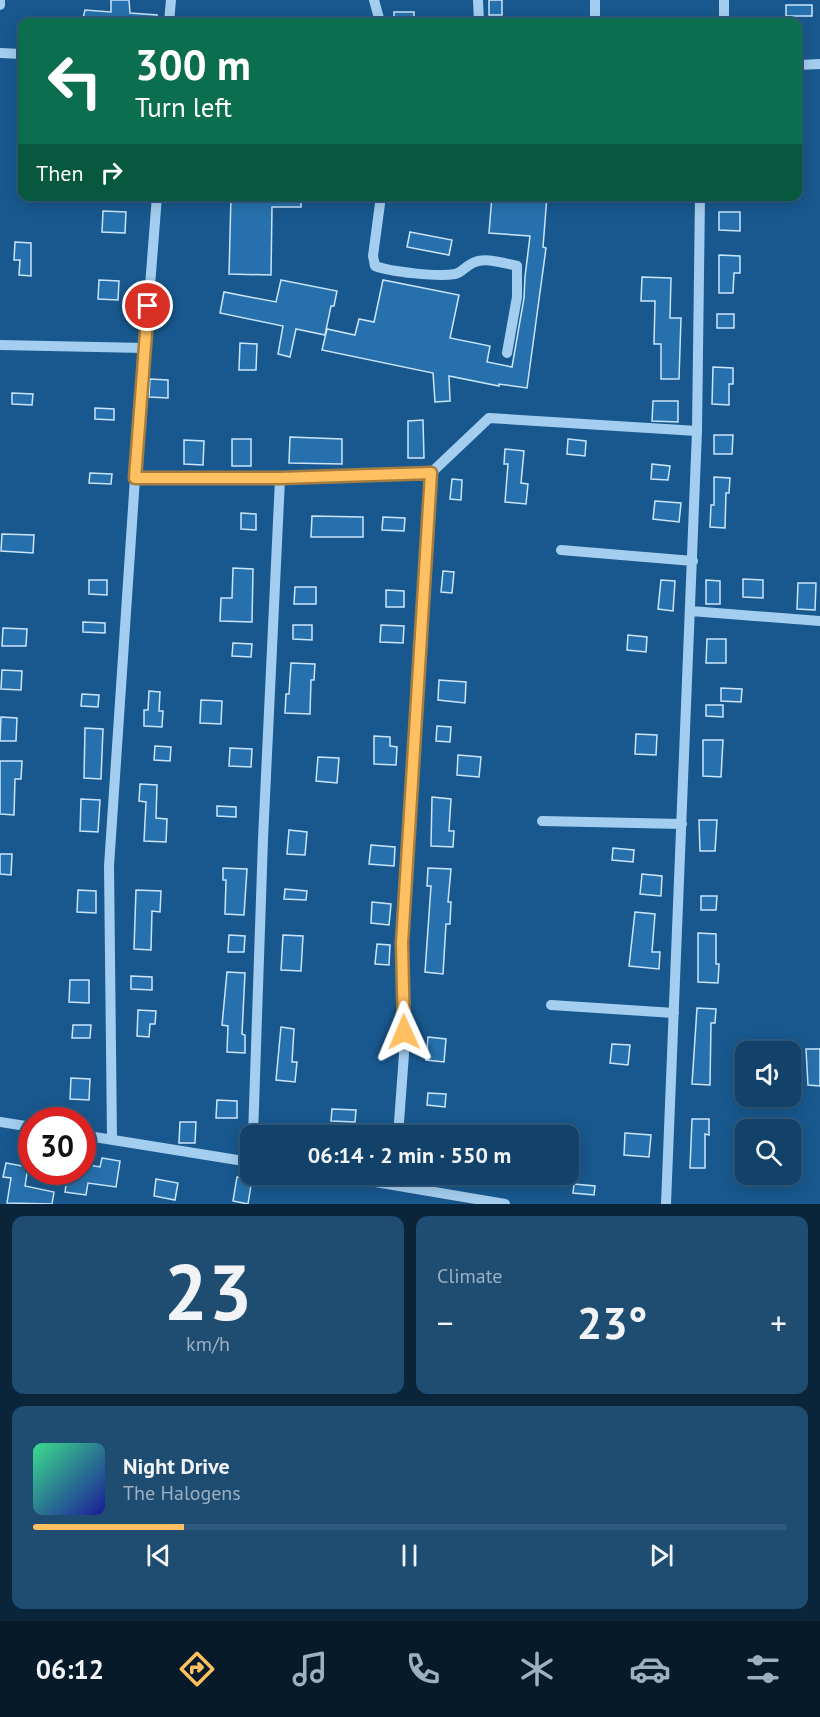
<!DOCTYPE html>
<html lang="en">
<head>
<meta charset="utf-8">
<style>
  :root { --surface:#12426a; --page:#1f4d72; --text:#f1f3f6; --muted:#9cb0c1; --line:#315b7e; --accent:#ffc062 }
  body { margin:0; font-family:"PT Sans",sans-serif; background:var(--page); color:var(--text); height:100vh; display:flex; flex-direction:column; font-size:22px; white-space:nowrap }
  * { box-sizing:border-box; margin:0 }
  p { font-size:20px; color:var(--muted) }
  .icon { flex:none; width:33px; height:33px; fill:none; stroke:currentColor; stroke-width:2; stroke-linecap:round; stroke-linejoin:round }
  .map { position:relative; height:1204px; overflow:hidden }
  .sheet { display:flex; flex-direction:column; gap:12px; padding:12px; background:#0a243a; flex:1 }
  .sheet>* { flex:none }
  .top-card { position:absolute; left:18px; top:18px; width:784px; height:183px; border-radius:12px; box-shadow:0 3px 15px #0003,0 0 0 2px var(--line); background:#0b6e4f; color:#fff; overflow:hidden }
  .tools { position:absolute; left:735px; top:1041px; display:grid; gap:12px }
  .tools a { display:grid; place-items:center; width:66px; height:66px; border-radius:12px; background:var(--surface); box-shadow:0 3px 15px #0003,0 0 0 2px var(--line); font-size:30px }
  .speed { position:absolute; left:18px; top:1107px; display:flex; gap:12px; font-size:30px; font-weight:700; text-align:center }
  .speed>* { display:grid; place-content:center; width:78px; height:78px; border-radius:50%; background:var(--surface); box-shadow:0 3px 15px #0003,0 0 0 2px var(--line); line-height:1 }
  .speed .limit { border:9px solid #d22; background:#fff; color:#111 }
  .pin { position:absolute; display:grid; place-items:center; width:51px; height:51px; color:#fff; margin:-26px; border:3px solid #fff; border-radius:50%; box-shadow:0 2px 6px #0007 }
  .me { position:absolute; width:66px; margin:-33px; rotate:359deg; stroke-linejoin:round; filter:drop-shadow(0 0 4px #0008) }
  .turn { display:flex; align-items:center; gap:21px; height:126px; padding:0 18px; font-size:27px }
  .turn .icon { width:78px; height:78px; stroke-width:2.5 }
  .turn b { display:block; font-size:42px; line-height:51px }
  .then { display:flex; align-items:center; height:57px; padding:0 18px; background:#0003; gap:12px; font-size:22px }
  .big { font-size:45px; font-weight:700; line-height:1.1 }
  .sheet .widget { flex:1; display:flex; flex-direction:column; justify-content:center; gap:9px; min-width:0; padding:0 21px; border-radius:12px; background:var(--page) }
  .sheet .dial { align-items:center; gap:0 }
  .dial b { font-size:78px; line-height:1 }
  .song { display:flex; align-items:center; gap:18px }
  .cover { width:72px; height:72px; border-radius:9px; background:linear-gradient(135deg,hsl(150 70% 55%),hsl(240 70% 35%)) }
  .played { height:6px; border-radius:3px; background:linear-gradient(90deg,var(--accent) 20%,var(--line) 20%) }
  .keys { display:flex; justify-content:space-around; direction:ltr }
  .heat { display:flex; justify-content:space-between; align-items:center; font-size:33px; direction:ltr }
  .sheet .tiles { flex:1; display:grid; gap:12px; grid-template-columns:1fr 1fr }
  .widget:last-child { grid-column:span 2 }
  .trip { position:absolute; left:240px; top:1125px; width:339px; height:60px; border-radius:12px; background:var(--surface); box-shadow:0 3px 15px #0003,0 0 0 2px var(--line); font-weight:700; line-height:60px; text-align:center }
  .dock { display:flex; height:96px; justify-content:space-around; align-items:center; background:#071a2a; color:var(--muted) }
  .dock .icon { width:42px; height:42px }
  .dock .selected { color:var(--accent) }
  .dock b { font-size:27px; color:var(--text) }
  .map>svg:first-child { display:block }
</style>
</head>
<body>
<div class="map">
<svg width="820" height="1204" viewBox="0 0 820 1204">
  <rect width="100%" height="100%" fill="#18588e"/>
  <!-- building -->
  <path fill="#2671ad" stroke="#cae5fb" stroke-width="1.5" d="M111 0H129L130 13 157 15V22H82L85 10 111 12Z
    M489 0H502V15H489Z
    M786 5H812V16H786Z
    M394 12H414V22H394Z
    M231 196H301V207H272L271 275 229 274Z
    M492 196H547L543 247 546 248 527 388 499 384V386L449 376 450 401 435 402 433 373 322 350 327 329 355 335 359 319 374 322 383 280 459 295 450 338 490 346 487 362 512 367 524 298 525 277 530 236 489 233Z
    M103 211 126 212 125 233 102 232Z
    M719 212H740V231L719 230Z
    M410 232 452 240 449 255 407 247Z
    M15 242 31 243V276L19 275 20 260H14Z
    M719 255 740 256V273H734L733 293H719Z
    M642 277 671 278 670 318H681L679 379H661V344H654L655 301H641Z
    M99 280 119 281 118 300 98 299Z
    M281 280 337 291 334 306H331L325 335 296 329 290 357 278 354 283 326 220 313 224 292 276 302Z
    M717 314H734V328H717Z
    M240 343 257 344 256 370H239Z
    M713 367 733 368V384H729V405L712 404Z
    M150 379 168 380V398L149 397Z
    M12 393 33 394 32 405 12 404Z
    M653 401H678V422L652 421Z
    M95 408 114 409V420L95 419Z
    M423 420 424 458H408V421Z
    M714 435H733L732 454H714Z
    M290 437 342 439V464L289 463Z
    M232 439H251V466H232Z
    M568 439 586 441 585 456 567 454Z
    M184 440 204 441 203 465 184 464Z
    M505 449 524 451 521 483 528 484 526 504 505 502 508 464H504Z
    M652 464 670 466 668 480 651 479Z
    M90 473 112 474 111 484 89 483Z
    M714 477 730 478 729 493H726L725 528 710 527 711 505H714Z
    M452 479 462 480 461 500 450 499Z
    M655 501 681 503 679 522 653 519Z
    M241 513 256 514V530L241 529Z
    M312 516 363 517V537H311Z
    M383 517 405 518 404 531 382 530Z
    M2 534 34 535 33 553 1 551Z
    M233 568 253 569 252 622 220 621 221 598H232Z
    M443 571 454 572 452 593 441 592Z
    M743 579 763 580V598L743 597Z
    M89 580H107V595L89 594Z
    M661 580 675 581 673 611 658 609Z
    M706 580 720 581V604H706Z
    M798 583H816L815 610 797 609Z
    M295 587H316V604H294Z
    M386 590 404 591V607H386Z
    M83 622 105 623V633L83 632Z
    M293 625H312V640L293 639Z
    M381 625 404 626 403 643 380 642Z
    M3 628 27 629 26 646H2Z
    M628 635 647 637 646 652 627 650Z
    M707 639H726V663H706Z
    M233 643 252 644 251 657 232 656Z
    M291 663 315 664 314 680H311L310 714 285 713 286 694H289Z
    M2 670 22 671 21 690 1 689Z
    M439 680 466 682 465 703 438 700Z
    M721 688 742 689 741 702 721 701Z
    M149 691 160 692 159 711H163L162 727 144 726V710H148Z
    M82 694 99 695 98 707 81 706Z
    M201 700 222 701 221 724 200 723Z
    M706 705H723V717L706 716Z
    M1 717 17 718 16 741H0Z
    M437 726 451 727 450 742 436 741Z
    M85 728 103 729 101 779 84 778Z
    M636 734 657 735 656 755 635 754Z
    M374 736 390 737V746L397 747 396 765 374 764Z
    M703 740H723L721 777 703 776Z
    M155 746 171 747 170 761 154 760Z
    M230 748 252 749 251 767 229 766Z
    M458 755 481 757 479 777 457 775Z
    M318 757 339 758 337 783 316 781Z
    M0 761H22L21 779H15L14 815 0 814Z
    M140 784 157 785 156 818 167 819 166 842 144 841 146 802 139 801Z
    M432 797 451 799 449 831H454L453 847 431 846Z
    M81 799 100 800 98 832 80 831Z
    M217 806 236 807V817L217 816Z
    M699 820H717L715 851H700Z
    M289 830 307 832 305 855 287 854Z
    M371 845 395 847 394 866 369 864Z
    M613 848 634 850 633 862 612 860Z
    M0 854H12L11 875 0 874Z
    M223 868 247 869 244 915 225 914 226 880H223Z
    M428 868 451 869 448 902H451L450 924H446L443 974 425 972 431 886H427Z
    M642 874 662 876 661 896 640 894Z
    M285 889 307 891 306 900 284 899Z
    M78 890 96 891V913L77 912Z
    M136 890 161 891 160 912 152 911 151 950 134 949Z
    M701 896H717L716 910H701Z
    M372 902 391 904 389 925 371 923Z
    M635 912 655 914 652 952H660L659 969 629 966Z
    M698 933 716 934V964H719L718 983 698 982Z
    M229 935 245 936 244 952H228Z
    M283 935 303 936 301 971 281 970Z
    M377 944 390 945 389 965 375 964Z
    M227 972 245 973 242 1034 245 1035V1053L227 1052 228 1026 222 1025Z
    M131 976 152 977V990L131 989Z
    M70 980H89V1003L69 1002Z
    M697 1008 716 1009 715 1023H711L710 1085 692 1084Z
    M138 1010 156 1011 155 1024H150L149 1037 137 1036Z
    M73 1025H91L90 1038H72Z
    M281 1027 294 1029 292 1062H297L295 1082 276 1080Z
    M428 1037 446 1039 444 1062 426 1060Z
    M612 1044 630 1045 628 1065 610 1063Z
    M806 1049H820V1086L808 1085Z
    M71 1078 90 1079 89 1100 70 1099Z
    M428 1093 446 1094 445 1107 427 1105Z
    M217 1100 237 1101V1118H216Z
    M332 1109 356 1110 355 1122 331 1121Z
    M692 1119H709V1135L705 1134V1168H690Z
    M180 1122H196L195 1143H179Z
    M625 1133 651 1135 649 1157 624 1155Z
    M102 1158 120 1161 116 1187 88 1183 86 1195 65 1192 68 1172H82V1164L100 1167Z
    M6 1163 28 1167 25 1186 54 1192 52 1204 7 1203 11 1178 3 1177Z
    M427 1174H456V1184L427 1182Z
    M237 1177 252 1179 248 1204 233 1201Z
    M156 1179 178 1183 175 1200 154 1196Z
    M574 1184 595 1186 594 1195 573 1193Z"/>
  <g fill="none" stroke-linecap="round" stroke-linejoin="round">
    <!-- minor -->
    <path stroke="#a4ceef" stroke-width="10" d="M374 0 380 22
      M478 0 479 22
      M724 0V22
      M0 5V0
      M169 22 171 0
      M595 22V0
      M0 53 22 54
      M798 65 820 64
      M381 196 373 256 375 266C391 272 438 277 455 274 461 273 465 267 471 264 484 256 503 263 517 266V297L507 353
      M0 345 145 348
      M135 478 280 479 431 473 489 418 697 431
      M561 550 693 561
      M691 611 820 621
      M542 821 682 824
      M551 1005 674 1013
      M0 1122 32 1127
      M82 1135 250 1162
      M253 1136 263 839 280 479
      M398 1136 404 1054 402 943 431 473
      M112 1140 109 866 135 478 157 196
      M328 1174 505 1204
      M666 1204 697 431 700 196"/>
  </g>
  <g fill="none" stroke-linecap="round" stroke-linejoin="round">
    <!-- route casing -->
    <g stroke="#a67d40" stroke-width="15">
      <path id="route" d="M148 306 135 478H280L431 473 402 943 404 1032"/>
    </g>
    <!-- route -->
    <use href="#route" stroke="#ffc062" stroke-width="10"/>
  </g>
</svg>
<div class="tools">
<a><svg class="icon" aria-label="sound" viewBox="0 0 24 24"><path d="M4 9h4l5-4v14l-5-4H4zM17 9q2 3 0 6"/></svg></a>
<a><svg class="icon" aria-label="search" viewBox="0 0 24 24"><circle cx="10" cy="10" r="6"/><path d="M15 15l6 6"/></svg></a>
</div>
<div class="speed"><div class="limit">30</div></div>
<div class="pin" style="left:148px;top:306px;background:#d93025"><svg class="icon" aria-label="arrive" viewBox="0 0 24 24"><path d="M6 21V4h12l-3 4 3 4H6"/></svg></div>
<svg class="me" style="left:404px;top:1032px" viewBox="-20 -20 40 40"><path d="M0-17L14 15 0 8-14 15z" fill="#ffc062" stroke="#fff" stroke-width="4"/></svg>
<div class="trip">06:14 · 2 min · 550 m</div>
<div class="top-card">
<div class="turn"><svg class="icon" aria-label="left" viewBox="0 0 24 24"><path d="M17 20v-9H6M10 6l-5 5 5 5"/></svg><div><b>300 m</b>Turn left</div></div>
<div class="then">Then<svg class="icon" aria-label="right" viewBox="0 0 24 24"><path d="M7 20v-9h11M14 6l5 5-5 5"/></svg></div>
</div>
</div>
<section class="sheet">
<div class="tiles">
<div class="widget dial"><b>23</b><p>km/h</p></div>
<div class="widget"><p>Climate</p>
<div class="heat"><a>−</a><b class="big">23°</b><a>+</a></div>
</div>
<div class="widget">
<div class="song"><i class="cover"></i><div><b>Night Drive</b><p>The Halogens</p></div></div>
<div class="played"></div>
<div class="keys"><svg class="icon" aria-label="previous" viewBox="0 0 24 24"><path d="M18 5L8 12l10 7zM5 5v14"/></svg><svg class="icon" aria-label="pause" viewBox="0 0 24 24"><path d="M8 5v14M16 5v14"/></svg><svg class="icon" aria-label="next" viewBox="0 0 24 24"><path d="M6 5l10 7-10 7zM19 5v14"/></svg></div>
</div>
</div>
</section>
<nav class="dock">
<b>06:12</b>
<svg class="icon selected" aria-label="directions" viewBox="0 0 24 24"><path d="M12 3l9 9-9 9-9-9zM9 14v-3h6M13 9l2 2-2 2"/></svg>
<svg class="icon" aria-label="music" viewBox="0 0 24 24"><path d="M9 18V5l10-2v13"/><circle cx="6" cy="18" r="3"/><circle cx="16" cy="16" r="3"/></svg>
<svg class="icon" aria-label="phone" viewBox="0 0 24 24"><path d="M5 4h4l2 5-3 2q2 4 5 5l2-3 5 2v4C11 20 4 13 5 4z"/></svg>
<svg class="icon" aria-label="climate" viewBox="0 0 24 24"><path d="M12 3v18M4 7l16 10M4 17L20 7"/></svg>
<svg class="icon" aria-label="car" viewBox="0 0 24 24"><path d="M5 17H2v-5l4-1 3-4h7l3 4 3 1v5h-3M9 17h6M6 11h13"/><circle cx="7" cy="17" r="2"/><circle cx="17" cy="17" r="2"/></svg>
<svg class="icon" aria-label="filters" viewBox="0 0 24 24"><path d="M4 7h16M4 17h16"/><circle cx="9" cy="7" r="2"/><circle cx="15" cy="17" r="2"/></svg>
</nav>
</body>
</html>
